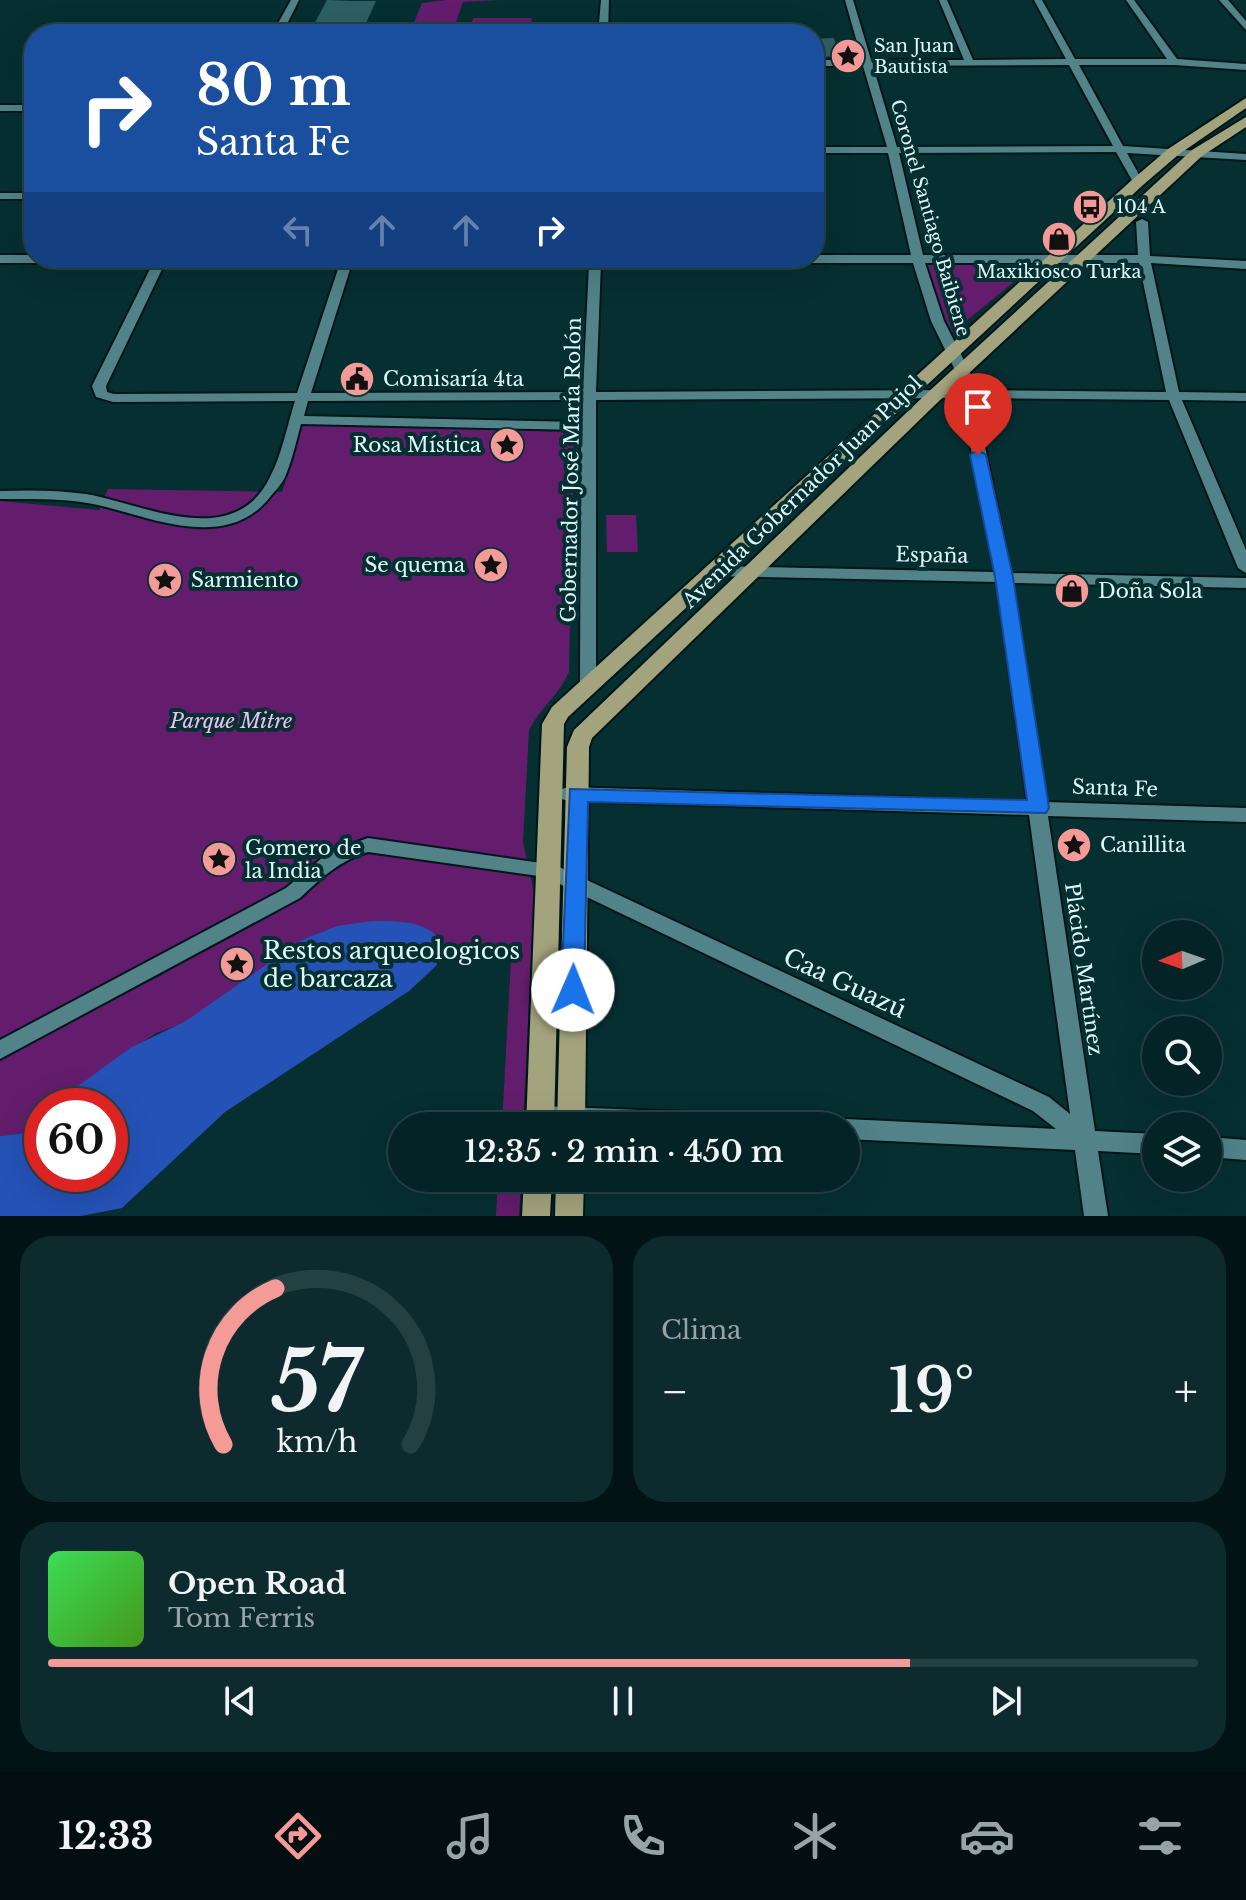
<!DOCTYPE html>
<html lang="es">
<head>
<meta charset="utf-8">
<style>
  :root { --surface:#042326; --page:#0d2b2e; --text:#f1f3f6; --muted:#97a4a7; --line:#254043; --accent:#f59b97 }
  body { margin:0; font-family:"Libre Baskerville",serif; background:var(--page); color:var(--text); height:100vh; display:flex; flex-direction:column; font-size:30px; white-space:nowrap }
  * { box-sizing:border-box; margin:0 }
  p { font-size:26px; color:var(--muted) }
  .icon { flex:none; width:44px; height:44px; fill:none; stroke:currentColor; stroke-width:2; stroke-linecap:round; stroke-linejoin:round }
  .map { position:relative; height:1216px; overflow:hidden }
  .drawer { display:flex; flex-direction:column; gap:20px; padding:20px; background:#021315; flex:1 }
  .drawer>* { flex:none }
  .top-card { position:absolute; left:24px; top:24px; width:800px; height:244px; border-radius:32px; box-shadow:0 8px 32px #0002,0 0 0 2px var(--line); background:#1a4fa0; color:#fff; overflow:hidden }
  .needle { width:52px; rotate:268deg }
  .fabs { position:absolute; left:1142px; top:920px; display:grid; gap:16px }
  .fabs a { display:grid; place-items:center; width:80px; height:80px; border-radius:50%; background:var(--surface); box-shadow:0 8px 32px #0002,0 0 0 2px var(--line); font-size:40px }
  .speed { position:absolute; left:24px; top:1088px; display:flex; gap:16px; font-size:40px; font-weight:700; text-align:center }
  .speed>* { display:grid; place-content:center; width:104px; height:104px; border-radius:50%; background:var(--surface); box-shadow:0 8px 32px #0002,0 0 0 2px var(--line); line-height:1 }
  .speed .limit { border:12px solid #d22; background:#fff; color:#111 }
  .pin { position:absolute; display:grid; place-items:center; width:68px; height:68px; color:#fff; margin:-82px -34px; border-radius:50% 50% 50% 0; rotate:-45deg; box-shadow:0 0 8px #0007 }
  .pin .icon { rotate:45deg }
  .me { position:absolute; width:88px; margin:-44px; rotate:1deg; stroke-linejoin:round; filter:drop-shadow(0 0 6px #0008) }
  .turn { display:flex; align-items:center; gap:28px; height:168px; padding:0 40px; font-size:36px }
  .turn .icon { width:104px; height:104px; stroke-width:2.5 }
  .turn b { display:block; font-size:56px; line-height:68px }
  .lanes { display:flex; align-items:center; height:76px; padding:0 40px; background:#0003; justify-content:center; gap:40px; direction:ltr }
  .lanes .off { opacity:.35 }
  .big { font-size:60px; font-weight:600; line-height:1.1 }
  .drawer .widget { flex:1; display:flex; flex-direction:column; justify-content:center; gap:12px; min-width:0; padding:0 28px; border-radius:32px; background:var(--page) }
  .drawer .dial { align-items:center; gap:0 }
  .dial svg { height:208px; overflow:visible; fill:none; stroke:var(--line); stroke-width:7; stroke-linecap:round; text-anchor:middle }
  .dial text { fill:var(--text); stroke:none }
  .song { display:flex; align-items:center; gap:24px }
  .cover { width:96px; height:96px; border-radius:12px; background:linear-gradient(135deg,hsl(130 70% 55%),hsl(100 70% 35%)) }
  .played { height:8px; border-radius:4px; background:linear-gradient(90deg,var(--accent) 75%,var(--line) 75%) }
  .keys { display:flex; justify-content:space-around; direction:ltr }
  .heat { display:flex; justify-content:space-between; align-items:center; font-size:44px; direction:ltr }
  .drawer .tiles { flex:1; display:grid; gap:20px; grid-template-columns:1fr 1fr }
  .widget:last-child { grid-column:span 2 }
  .trip { position:absolute; left:388px; top:1112px; width:472px; height:80px; border-radius:40px; background:var(--surface); box-shadow:0 8px 32px #0002,0 0 0 2px var(--line); font-weight:600; line-height:80px; text-align:center }
  .menu { display:flex; height:128px; justify-content:space-around; align-items:center; background:#020e0f; color:var(--muted) }
  .menu .icon { width:56px; height:56px }
  .menu .current { color:var(--accent) }
  .menu b { font-size:36px; color:var(--text) }
  .map>svg:first-child { display:block }
</style>
</head>
<body>
<div class="map">
<svg width="1246" height="1216" viewBox="0 0 1246 1216">
  <rect width="100%" height="100%" fill="#062f32"/>
  <!-- green -->
  <path fill="#631d6c" d="M446 0H501L463 2 453 31 411 30 422 3Z
    M473 18H532L530 29H470Z
    M926 263H1037L949 335Z
    M303 424 574 432 569 672C559 695 540 708 529 730L523 842 534 893 523 1126H502L511 958 486 944 446 945 437 934 156 1033 66 1095 61 1106H42V1121L27 1133 0 1136V1054L162 975 152 960 0 1040V501L99 510 108 489 282 492Z
    M606 515H636L638 552H607Z
    M498 1178H521L519 1216H496Z"/>
  <!-- water -->
  <path fill="#2552b7" d="M372 921C402 921 426 920 446 945L436 966 409 991 225 1112 122 1208 81 1216H0V1136L27 1133 42 1121V1174H110V1106H61L66 1095 130 1048 186 1021 300 941 337 926Z"/>
  <!-- building -->
  <path fill="#2d5f63" d="M327 0 351 1H376L361 34H309Z
    M834 38 839 56 819 57 814 39Z"/>
  <g fill="none" stroke-linecap="round" stroke-linejoin="round">
    <!-- minor casing -->
    <g stroke="#001618" stroke-width="4">
      <path id="minor" d="M291 0H299L282 34H272Z
        M601 0H609L608 34H598Z
        M845 0H853L871 60H964L939 0H947L973 60 1066 59 1034 0H1042L1075 59H1167L1126 0H1134L1177 59 1246 64V70L1174 65H1079L1123 146 1246 154V160L1127 153 1143 182 1138 185 1133 182 1116 152 899 153 923 255H1138L1136 222 1142 219 1148 222 1150 256 1246 261V269L1151 263 1179 392 1246 393V401L1182 400 1246 550V573L1238 568 1169 400 975 398 1011 573 1246 578V588L1013 583 1046 802 1246 808V822L1048 816 1095 1131 1156 1134V1154L1098 1151 1108 1216H1084L1075 1150 846 1139V1126H836L838 1122 846 1119 1056 1129 1033 1111 545 877 368 852C340 860 320 879 300 898L0 1059V1040L286 888 329 852 368 838 555 865 1049 1097 1070 1114 1029 815 568 801 562 799 559 794 562 789 568 787 1027 801 997 582 714 576 706 571 714 566 995 572 961 398 596 400V683L588 689 580 683 581 430 301 424C296 442 292 461 285 477 282 484 275 491 270 497 227 552 153 518 98 505 66 498 33 499 0 499V491C29 490 58 490 86 494 144 504 234 552 270 477 282 454 287 426 295 401L113 402 96 397 92 386 153 263H0V255H34V258H814V255H911L888 153H814V147H887L863 66H814V60H862ZM1069 65 1113 146 897 147 873 66ZM165 263H340L297 393 114 394 107 392 106 386ZM352 263H589L583 392 311 393ZM601 263H913L931 321 956 372 960 390 596 392ZM925 263H1139L1166 392 973 390 970 372 944 321ZM582 400 581 422 304 416 308 401Z
        M1219 0H1228L1246 21V30Z
        M0 105H34V111H0Z
        M0 193H34V199H0Z
        M540 1106 791 1116 799 1119 802 1126H540L532 1123 529 1116 532 1109Z
        M1208 1137 1246 1140V1160L1208 1157Z"/>
    </g>
    <!-- primary casing -->
    <g stroke="#001618" stroke-width="4">
      <path id="primary" d="M1246 98V108L1178 155 1143 185 568 717 564 724 554 1126H526L542 724 552 707 1133 179 1168 149Z
        M1246 117V127L1202 156 937 403 592 738 589 747 585 1126H557L567 747 574 730 925 395 1192 150Z
        M524 1178H552L550 1216H522Z
        M556 1178H584L583 1216H555Z"/>
    </g>
    <!-- minor -->
    <use href="#minor" fill="#518388" fill-rule="evenodd"/>
    <!-- primary -->
    <use href="#primary" fill="#a3a37d" fill-rule="evenodd"/>
  </g>
  <!-- route -->
  <path fill="#1a73e8" stroke="#114b97" stroke-width="2" d="M978 450 986 455 1013 577 1049 808 1046 813 588 802 584 990 581 997 573 1000 565 997 561 990 570 789 1027 800 995 577 970 455Z"/>
  <!-- icons -->
  <defs>
    <g id="sight-disc" transform="scale(1.8)"><circle r="9.5" fill="#f59b97" stroke="#062f32"/><path d="M0-6L1.8-2.2L6-1.7L2.9 1.2L3.7 5.4L0 3.3L-3.7 5.4L-2.9 1.2L-6-1.7L-1.8-2.2Z" fill="#111"/></g>
    <g id="bus-disc" transform="scale(1.8)"><circle r="9.5" fill="#f59b97" stroke="#062f32"/><path d="M-5-6H5V4H4V6H2V4H-2V6H-4V4H-5ZM-3.5-4V0h7V-4ZM-3.5 1.2v1.5H-2V1.2ZM2 1.2v1.5H3.5V1.2Z" fill="#111"/></g>
    <g id="shop-disc" transform="scale(1.8)"><circle r="9.5" fill="#f59b97" stroke="#062f32"/><path d="M-5-2.5h2.3a2.7 3.5 0 0 1 5.4 0H5L5.5 6h-11ZM-1.5-2.5h3a1.5 2.3 0 0 0-3 0Z" fill="#111"/></g>
    <g id="civic-disc" transform="scale(1.8)"><circle r="9.5" fill="#f59b97" stroke="#062f32"/><path d="M-.6-6.5H3V-4.5H.6V-3L4-1V1h2V6H-6V1h2V-1L-.6-3ZM-1.2 2.5V6h2.4V2.5Z" fill="#111"/></g>
  </defs>
  <g fill-rule="evenodd">
    <use href="#sight-disc" x="848" y="56"/>
    <use href="#bus-disc" x="1090" y="207"/>
    <use href="#shop-disc" x="1059" y="239"/>
    <use href="#civic-disc" x="357" y="379"/>
    <use href="#sight-disc" x="507" y="445"/>
    <use href="#sight-disc" x="491" y="565"/>
    <use href="#sight-disc" x="165" y="580"/>
    <use href="#shop-disc" x="1072" y="591"/>
    <use href="#sight-disc" x="1074" y="845"/>
    <use href="#sight-disc" x="219" y="859"/>
    <use href="#sight-disc" x="237" y="964"/>
  </g>
  <g text-anchor="middle" dominant-baseline="central" stroke-width="8" stroke-linejoin="round" paint-order="stroke">
    <!-- far-poi labels -->
    <g font-size="18" fill="#dff9fb" stroke="#062f32" text-anchor="start">
      <text x="874" y="46">San Juan<tspan x="874" dy="21">Bautista</tspan></text>
      <text x="1116" y="207">104 A</text>
      <text x="1059" y="272" text-anchor="middle">Maxikiosco Turka</text>
    </g>
    <!-- far-street labels -->
    <g font-size="18" fill="#dff9fb" stroke="#062f32">
      <text transform="translate(930 218) rotate(74)">Coronel Santiago Baibiene</text>
    </g>
    <!-- poi labels -->
    <g font-size="20" fill="#dff9fb" stroke="#062f32" text-anchor="start">
      <text x="383" y="379">Comisaría 4ta</text>
      <text x="481" y="445" text-anchor="end">Rosa Mística</text>
      <text x="465" y="565" text-anchor="end">Se quema</text>
      <text x="191" y="580">Sarmiento</text>
      <text x="1098" y="591">Doña Sola</text>
      <text x="1100" y="845">Canillita</text>
      <text x="245" y="848">Gomero de<tspan x="245" dy="23">la India</tspan></text>
    </g>
    <!-- street labels -->
    <g font-size="20" fill="#dff9fb" stroke="#062f32">
      <text transform="translate(571 470) rotate(-89)">Gobernador José María Rolón</text>
      <text transform="translate(802 492) rotate(-44)">Avenida Gobernador Juan Pujol</text>
      <text transform="translate(932 555) rotate(1)">España</text>
      <text transform="translate(1115 788) rotate(2)">Santa Fe</text>
      <text transform="translate(1084 969) rotate(82)">Plácido Martínez</text>
    </g>
    <!-- park labels -->
    <g font-size="20" font-style="italic" fill="#ecc2f1" stroke="#062f32">
      <text x="231" y="721">Parque Mitre</text>
    </g>
    <!-- near-poi labels -->
    <g font-size="24" fill="#dff9fb" stroke="#062f32" text-anchor="start">
      <text x="263" y="950">Restos arqueologicos<tspan x="263" dy="28">de barcaza</tspan></text>
    </g>
    <!-- near-street labels -->
    <g font-size="24" fill="#dff9fb" stroke="#062f32">
      <text transform="translate(845 983) rotate(25)">Caa Guazú</text>
    </g>
  </g>
</svg>
<div class="fabs">
<a><svg class="needle" viewBox="-14 -14 28 28"><path d="M0-13l5 13h-10z" fill="#e53935"/><path d="M0 13l5-13h-10z" fill="#97a4a7"/></svg></a>
<a><svg class="icon" aria-label="search" viewBox="0 0 24 24"><circle cx="10" cy="10" r="6"/><path d="M15 15l6 6"/></svg></a>
<a><svg class="icon" aria-label="layers" viewBox="0 0 24 24"><path d="M12 4l9 5-9 5-9-5zM3 14l9 5 9-5"/></svg></a>
</div>
<div class="speed"><div class="limit">60</div></div>
<div class="pin" style="left:978px;top:455px;background:#d93025"><svg class="icon" aria-label="arrive" viewBox="0 0 24 24"><path d="M6 21V4h12l-3 4 3 4H6"/></svg></div>
<svg class="me" style="left:573px;top:990px" viewBox="-20 -20 40 40"><circle r="19" fill="#fff"/><path d="M0-13L10 11 0 6-10 11z" fill="#1a73e8"/></svg>
<div class="trip">12:35 · 2 min · 450 m</div>
<div class="top-card">
<div class="turn"><svg class="icon" aria-label="right" viewBox="0 0 24 24"><path d="M7 20v-9h11M14 6l5 5-5 5"/></svg><div><b>80 m</b>Santa Fe</div></div>
<div class="lanes"><svg class="icon off" aria-label="left" viewBox="0 0 24 24"><path d="M17 20v-9H6M10 6l-5 5 5 5"/></svg><svg class="icon off" aria-label="ahead" viewBox="0 0 24 24"><path d="M12 20V5M6 11l6-6 6 6"/></svg><svg class="icon off" aria-label="ahead" viewBox="0 0 24 24"><path d="M12 20V5M6 11l6-6 6 6"/></svg><svg class="icon" aria-label="right" viewBox="0 0 24 24"><path d="M7 20v-9h11M14 6l5 5-5 5"/></svg></div>
</div>
</div>
<section class="drawer">
<div class="tiles">
<div class="widget dial"><svg viewBox="0 0 100 80">
<path d="M14 69A42 42 0 1 1 86 69"/>
<path d="M14 69A42 42 0 0 1 34 9" stroke="#f59b97"/>
<text x="50" y="56" font-size="32" font-weight="700">57</text>
<text x="50" y="72" font-size="11">km/h</text>
</svg></div>
<div class="widget"><p>Clima</p>
<div class="heat"><a>−</a><b class="big">19°</b><a>+</a></div>
</div>
<div class="widget">
<div class="song"><i class="cover"></i><div><b>Open Road</b><p>Tom Ferris</p></div></div>
<div class="played"></div>
<div class="keys"><svg class="icon" aria-label="previous" viewBox="0 0 24 24"><path d="M18 5L8 12l10 7zM5 5v14"/></svg><svg class="icon" aria-label="pause" viewBox="0 0 24 24"><path d="M8 5v14M16 5v14"/></svg><svg class="icon" aria-label="next" viewBox="0 0 24 24"><path d="M6 5l10 7-10 7zM19 5v14"/></svg></div>
</div>
</div>
</section>
<nav class="menu">
<b>12:33</b>
<svg class="icon current" aria-label="directions" viewBox="0 0 24 24"><path d="M12 3l9 9-9 9-9-9zM9 14v-3h6M13 9l2 2-2 2"/></svg>
<svg class="icon" aria-label="music" viewBox="0 0 24 24"><path d="M9 18V5l10-2v13"/><circle cx="6" cy="18" r="3"/><circle cx="16" cy="16" r="3"/></svg>
<svg class="icon" aria-label="phone" viewBox="0 0 24 24"><path d="M5 4h4l2 5-3 2q2 4 5 5l2-3 5 2v4C11 20 4 13 5 4z"/></svg>
<svg class="icon" aria-label="climate" viewBox="0 0 24 24"><path d="M12 3v18M4 7l16 10M4 17L20 7"/></svg>
<svg class="icon" aria-label="car" viewBox="0 0 24 24"><path d="M5 17H2v-5l4-1 3-4h7l3 4 3 1v5h-3M9 17h6M6 11h13"/><circle cx="7" cy="17" r="2"/><circle cx="17" cy="17" r="2"/></svg>
<svg class="icon" aria-label="filters" viewBox="0 0 24 24"><path d="M4 7h16M4 17h16"/><circle cx="9" cy="7" r="2"/><circle cx="15" cy="17" r="2"/></svg>
</nav>
</body>
</html>
